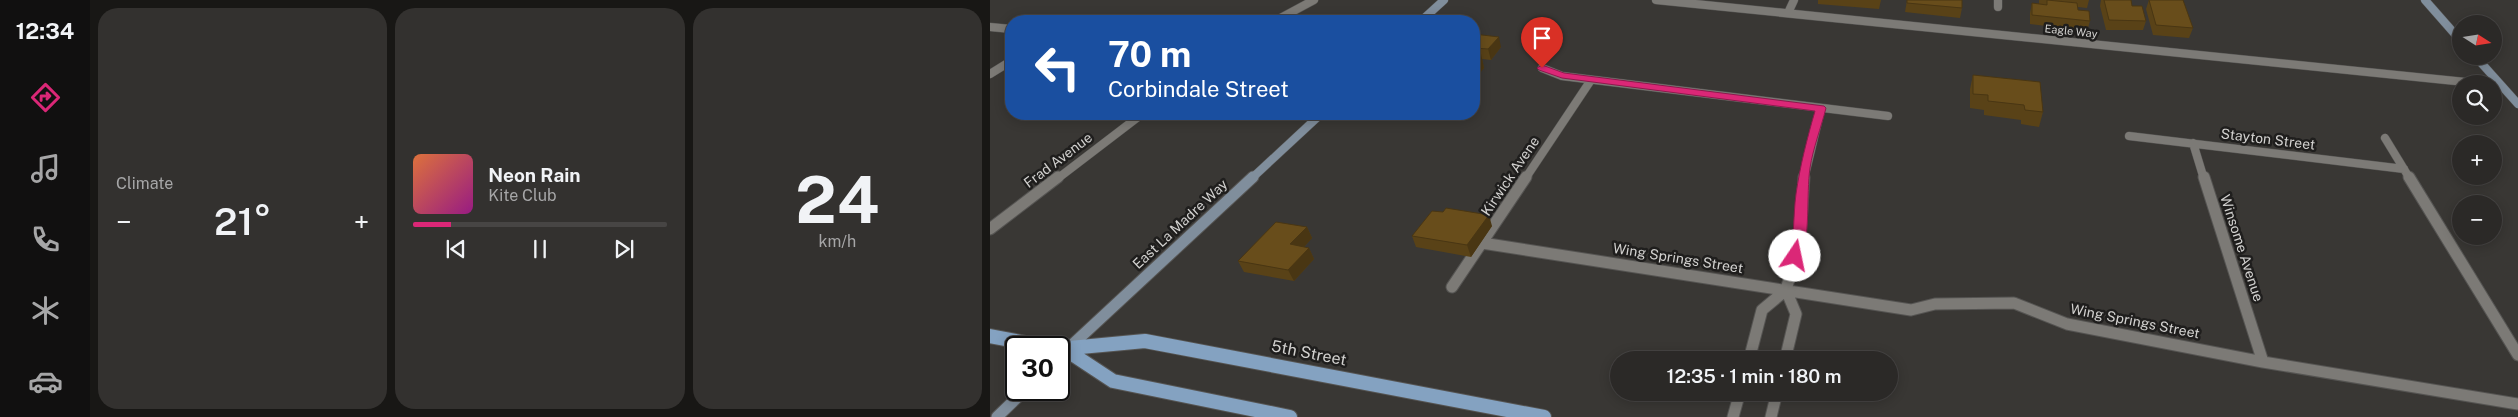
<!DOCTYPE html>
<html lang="en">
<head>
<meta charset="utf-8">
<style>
  :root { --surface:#2b2927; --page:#33312f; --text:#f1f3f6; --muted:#a6a6a7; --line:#474544; --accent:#db2777 }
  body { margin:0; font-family:"Public Sans",sans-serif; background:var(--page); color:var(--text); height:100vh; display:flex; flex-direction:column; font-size:19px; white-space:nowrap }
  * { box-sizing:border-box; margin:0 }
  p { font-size:16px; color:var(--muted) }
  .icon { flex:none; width:28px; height:28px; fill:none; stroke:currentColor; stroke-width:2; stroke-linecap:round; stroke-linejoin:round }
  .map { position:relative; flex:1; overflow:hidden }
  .drawer { display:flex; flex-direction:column; gap:8px; padding:8px; background:#181715; width:900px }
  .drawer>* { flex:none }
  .guide { position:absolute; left:15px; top:15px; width:475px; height:105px; border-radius:20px; box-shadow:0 2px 12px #0003,0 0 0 1px var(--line); background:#1a4fa0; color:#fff; overflow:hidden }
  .needle { width:32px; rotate:102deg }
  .controls { position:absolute; left:1462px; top:15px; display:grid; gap:10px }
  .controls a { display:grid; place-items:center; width:50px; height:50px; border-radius:50%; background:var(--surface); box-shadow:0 2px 12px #0003,0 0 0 1px var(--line); font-size:25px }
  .speed { position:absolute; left:15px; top:336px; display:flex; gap:10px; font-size:25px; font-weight:700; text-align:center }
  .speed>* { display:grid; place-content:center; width:65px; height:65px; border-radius:50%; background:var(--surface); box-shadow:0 2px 12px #0003,0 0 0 1px var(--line); line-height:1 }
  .speed .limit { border:2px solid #111; border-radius:8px; background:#fff; color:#111 }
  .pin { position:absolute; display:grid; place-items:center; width:42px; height:42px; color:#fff; margin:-51px -21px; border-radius:50% 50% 50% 0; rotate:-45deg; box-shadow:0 0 5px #0007 }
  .pin .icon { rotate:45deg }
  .me { position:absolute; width:55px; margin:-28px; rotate:11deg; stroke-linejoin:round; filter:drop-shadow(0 0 4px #0008) }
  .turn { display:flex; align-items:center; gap:18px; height:105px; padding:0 20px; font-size:22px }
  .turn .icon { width:65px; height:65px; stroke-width:2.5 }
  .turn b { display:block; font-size:35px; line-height:42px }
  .big { font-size:38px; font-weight:600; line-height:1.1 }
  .drawer .widget { flex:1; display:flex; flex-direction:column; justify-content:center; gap:8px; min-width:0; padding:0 18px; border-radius:20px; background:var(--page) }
  .drawer .dial { align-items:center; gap:0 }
  .dial b { font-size:65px; line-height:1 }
  .song { display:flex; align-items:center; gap:15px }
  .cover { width:60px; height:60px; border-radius:8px; background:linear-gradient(135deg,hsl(20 70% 55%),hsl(310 70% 35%)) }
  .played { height:5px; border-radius:2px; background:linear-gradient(90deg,var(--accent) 15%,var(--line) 15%) }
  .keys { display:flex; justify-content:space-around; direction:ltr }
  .heat { display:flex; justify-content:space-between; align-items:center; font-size:28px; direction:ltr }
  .drawer .tiles { flex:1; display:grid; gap:8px; grid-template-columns:repeat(3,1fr) }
  .trip { position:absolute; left:620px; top:351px; width:288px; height:50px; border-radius:25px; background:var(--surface); box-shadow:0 2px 12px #0003,0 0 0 1px var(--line); font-weight:600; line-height:50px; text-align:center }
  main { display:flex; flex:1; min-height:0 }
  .dock { display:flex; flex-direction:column; width:90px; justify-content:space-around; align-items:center; background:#111010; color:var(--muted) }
  .dock .icon { width:35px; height:35px }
  .dock .current { color:var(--accent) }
  .dock b { font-size:22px; color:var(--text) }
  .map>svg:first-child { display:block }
</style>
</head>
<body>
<main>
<nav class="dock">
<b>12:34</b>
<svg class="icon current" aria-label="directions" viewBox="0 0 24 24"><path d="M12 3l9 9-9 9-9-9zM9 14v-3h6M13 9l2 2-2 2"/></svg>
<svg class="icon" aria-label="music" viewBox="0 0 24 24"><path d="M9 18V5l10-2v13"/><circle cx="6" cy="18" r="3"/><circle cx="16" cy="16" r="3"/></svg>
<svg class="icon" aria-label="phone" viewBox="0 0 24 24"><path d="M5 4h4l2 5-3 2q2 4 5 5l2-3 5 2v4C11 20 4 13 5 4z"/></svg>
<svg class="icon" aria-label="climate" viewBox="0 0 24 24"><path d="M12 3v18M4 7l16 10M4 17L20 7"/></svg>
<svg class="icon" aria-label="car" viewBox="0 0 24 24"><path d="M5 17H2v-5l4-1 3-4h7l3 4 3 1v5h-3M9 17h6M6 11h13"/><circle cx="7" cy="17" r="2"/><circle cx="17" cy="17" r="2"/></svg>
</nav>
<section class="drawer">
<div class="tiles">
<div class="widget"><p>Climate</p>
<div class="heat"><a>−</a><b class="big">21°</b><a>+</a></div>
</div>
<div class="widget">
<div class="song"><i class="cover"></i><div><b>Neon Rain</b><p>Kite Club</p></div></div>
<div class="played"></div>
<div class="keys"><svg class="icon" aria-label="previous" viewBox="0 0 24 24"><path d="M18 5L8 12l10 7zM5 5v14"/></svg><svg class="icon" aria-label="pause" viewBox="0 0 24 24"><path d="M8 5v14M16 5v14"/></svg><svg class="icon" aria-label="next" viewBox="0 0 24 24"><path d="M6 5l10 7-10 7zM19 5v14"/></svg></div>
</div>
<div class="widget dial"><b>24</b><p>km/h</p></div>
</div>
</section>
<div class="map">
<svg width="1528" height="417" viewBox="0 0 1528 417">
  <rect width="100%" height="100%" fill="#393734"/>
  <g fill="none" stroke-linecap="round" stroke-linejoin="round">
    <!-- street-far1 casing -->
    <g stroke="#555452" stroke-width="9">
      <path id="street-far1" d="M666 0 1495 84
        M1008 0V7
        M798 13 804 0
        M285 21 324 0
        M0 27 21 29
        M552 68 572 76 898 116
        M0 74 21 61
        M1139 136 1414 169
        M1395 138 1420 179
        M1203 143 1214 179
        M67 179 152 114
        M535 179 601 80
        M814 179 831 109"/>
    </g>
    <!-- street casing -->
    <g stroke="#555452" stroke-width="13">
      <path id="street" d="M1214 177 1273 362
        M1419 177 1528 355
        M0 229 68 177
        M492 243 921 310 945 304 1024 303 1077 324 1273 362 1528 404
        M462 287 536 177
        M759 360 772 310 796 290 810 239 814 177
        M795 360 806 314 796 290
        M743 417 750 392
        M781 417 787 392"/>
    </g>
    <!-- secondary-far1 casing -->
    <g stroke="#555452" stroke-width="9">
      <path id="secondary-far1" d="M1435 0 1471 41
        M431 21 454 0
        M1485 56 1528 104
        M261 179 331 114"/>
    </g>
    <!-- secondary casing -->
    <g stroke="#555452" stroke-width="13">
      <path id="secondary" d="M69 357 263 177
        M7 417 35 390"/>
    </g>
    <!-- primary casing -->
    <g stroke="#555452" stroke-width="16">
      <path id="primary" d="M0 336 62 348
        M69 349 155 341 554 417
        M76 350 123 381 300 417"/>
    </g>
    <!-- street-far1 -->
    <use href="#street-far1" stroke="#7c7a76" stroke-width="8"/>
    <!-- street -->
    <use href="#street" stroke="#7c7a76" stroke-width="11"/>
    <!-- secondary-far1 -->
    <use href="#secondary-far1" stroke="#808e9c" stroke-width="8"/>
    <!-- secondary -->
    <use href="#secondary" stroke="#808e9c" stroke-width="11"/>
    <!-- primary -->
    <use href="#primary" stroke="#84a2c1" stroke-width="14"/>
  </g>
  <!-- wall -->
  <path fill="#594217" d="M828 0H891L889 9 828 4Z
    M917 0 972 8 970 18 915 12Z
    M1049 0H1099L1097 8 1088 7V10L1100 21 1097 31 1040 24V13L1042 3 1049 4Z
    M1111 0H1141L1142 6 1156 21 1153 30H1116L1110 6Z
    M1159 0 1203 28 1199 38 1163 35 1156 9Z
    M484 34 511 47 501 60 492 59 494 68 484 80Z
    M983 75 1053 112 1049 127 1031 124V120L994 115V110L980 108V89Z
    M453 212 502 226 481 257 426 247 422 236Z
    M317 227 322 238 314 247 319 248 324 259 304 281 254 272 248 261Z"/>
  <!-- shaded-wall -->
  <path fill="#493613" d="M509 37 511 47 501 60 498 49Z
    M491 54 494 68 484 80V62Z
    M499 215 502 226 481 257 477 245Z
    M317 227 322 238 306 256 300 244Z
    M319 248 324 259 304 281 298 270Z"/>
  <!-- building -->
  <path fill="#684d1b" stroke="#493613" d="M917 0H972V8L917 3Z
    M1057 0 1087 3 1088 10 1099 11 1100 21 1042 15V3L1057 5Z
    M1114 0H1141L1142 6H1152L1156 21 1119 20Z
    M1159 0H1193L1203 28 1166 25Z
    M484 34 509 37 498 49 484 48Z
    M484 53 491 54 484 62Z
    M983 75 1050 82 1053 112 1035 110 1034 105 998 101V95L983 94Z
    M456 208 499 215 477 245 422 236 442 211 453 212Z
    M286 222 317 227 300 244 319 248 298 270 248 261Z"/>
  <!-- route -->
  <path fill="#db2777" stroke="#8e194d" d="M552 65 574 73 834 106 836 108C831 128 823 148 820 168 816 194 821 239 810 259H801L799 256C805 235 803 216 806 194 810 166 817 139 825 111L572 78 549 70 547 68Z"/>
  <g text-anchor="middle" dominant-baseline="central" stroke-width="5" stroke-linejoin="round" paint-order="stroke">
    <!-- far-street labels -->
    <g font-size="11" fill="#d2d1cf" stroke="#1f1e1d">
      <text transform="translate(1081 31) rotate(6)">Eagle Way</text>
    </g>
    <!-- street labels -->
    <g font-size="14" fill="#d2d1cf" stroke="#1f1e1d">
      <text transform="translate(1278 139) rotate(7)">Stayton Street</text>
      <text transform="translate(68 160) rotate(-37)">Frad Avenue</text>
      <text transform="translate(520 176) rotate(-56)">Kirwick Avene</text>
      <text transform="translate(190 224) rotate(-43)">East La Madre Way</text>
      <text transform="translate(1252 248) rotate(72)">Winsome Avenue</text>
      <text transform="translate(688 258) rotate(9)">Wing Springs Street</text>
      <text transform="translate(1145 321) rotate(11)">Wing Springs Street</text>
    </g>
    <!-- near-street labels -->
    <g font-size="16" fill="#d2d1cf" stroke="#1f1e1d">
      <text transform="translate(319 353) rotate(11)">5th Street</text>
    </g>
  </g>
</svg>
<div class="controls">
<a><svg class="needle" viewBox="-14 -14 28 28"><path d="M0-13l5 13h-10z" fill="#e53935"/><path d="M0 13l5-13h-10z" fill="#a6a6a7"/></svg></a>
<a><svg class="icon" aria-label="search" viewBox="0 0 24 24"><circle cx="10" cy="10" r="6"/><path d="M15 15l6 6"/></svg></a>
<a>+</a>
<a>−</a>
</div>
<div class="speed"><div class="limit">30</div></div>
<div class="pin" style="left:552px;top:68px;background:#d93025"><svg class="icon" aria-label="arrive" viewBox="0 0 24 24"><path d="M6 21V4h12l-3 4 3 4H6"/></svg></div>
<svg class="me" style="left:805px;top:256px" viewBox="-20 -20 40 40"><circle r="19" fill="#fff"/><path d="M0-13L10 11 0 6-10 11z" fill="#db2777"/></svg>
<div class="trip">12:35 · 1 min · 180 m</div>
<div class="guide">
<div class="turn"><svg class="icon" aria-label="left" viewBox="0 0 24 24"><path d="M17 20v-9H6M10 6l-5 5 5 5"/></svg><div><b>70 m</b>Corbindale Street</div></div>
</div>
</div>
</main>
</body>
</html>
